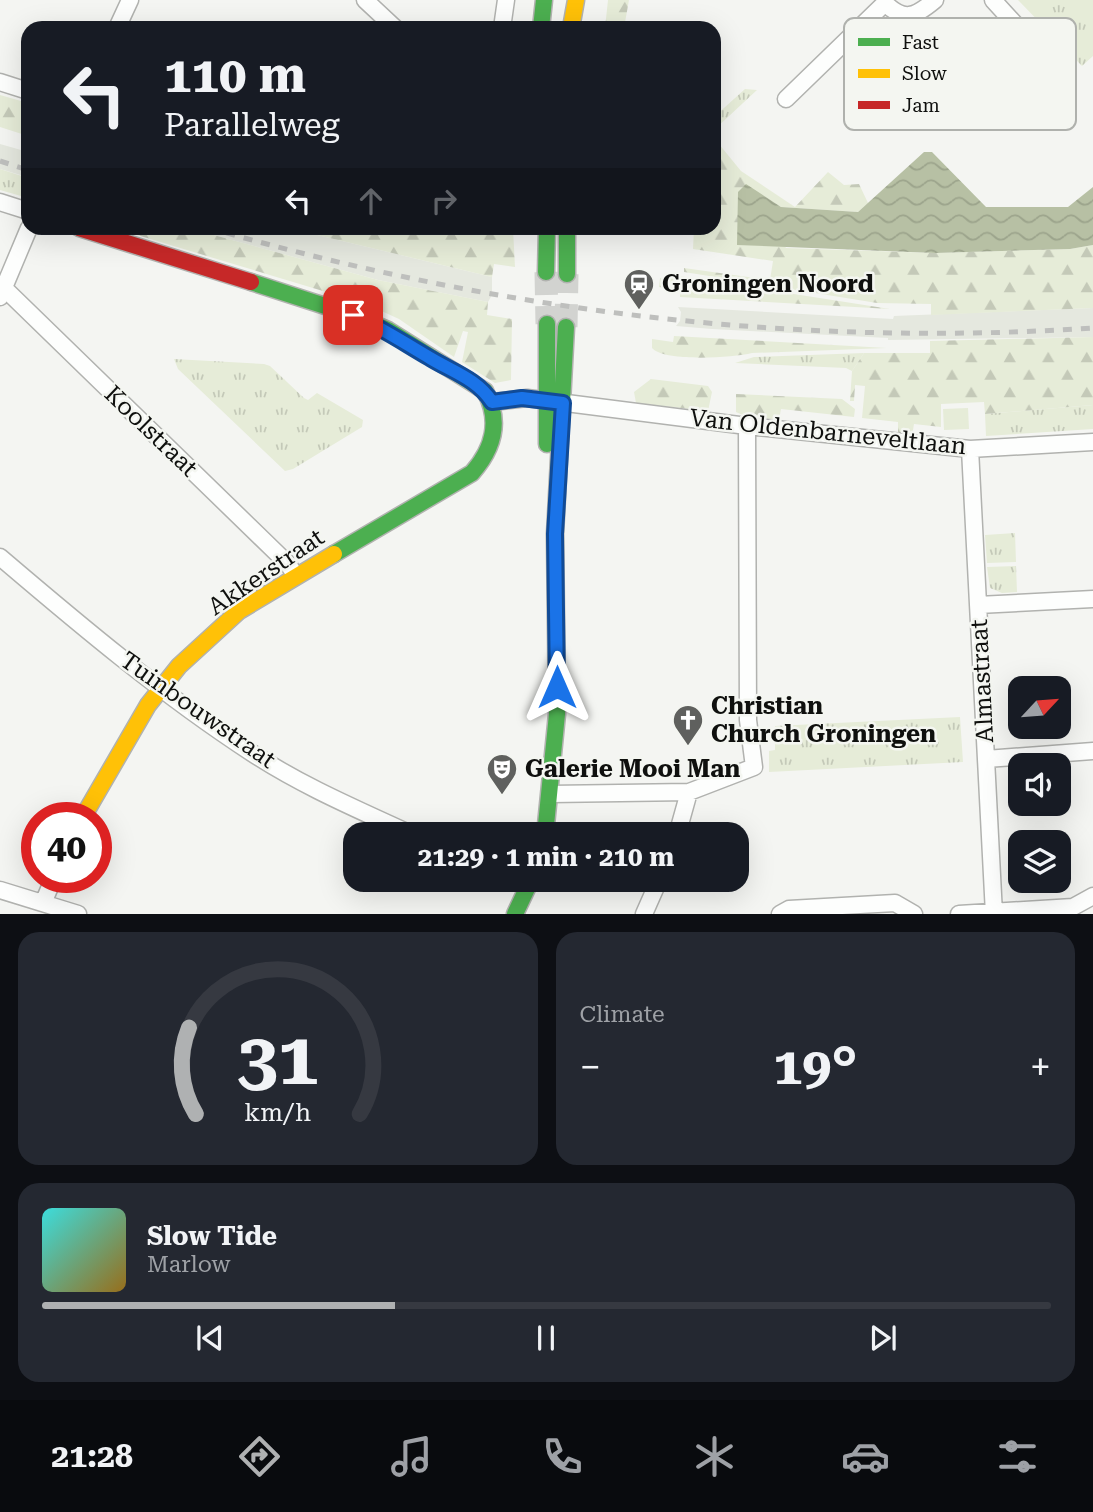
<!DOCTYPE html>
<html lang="en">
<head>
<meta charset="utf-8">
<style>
  :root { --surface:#171b24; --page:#242831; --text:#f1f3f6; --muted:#9ea1a6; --line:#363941; --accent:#afb1b2 }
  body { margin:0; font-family:"Roboto Serif",serif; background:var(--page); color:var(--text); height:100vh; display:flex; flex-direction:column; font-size:26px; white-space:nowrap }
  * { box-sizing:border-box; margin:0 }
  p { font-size:23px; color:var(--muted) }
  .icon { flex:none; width:38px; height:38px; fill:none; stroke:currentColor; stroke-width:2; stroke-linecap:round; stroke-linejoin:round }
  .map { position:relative; height:914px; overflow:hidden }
  .panel { display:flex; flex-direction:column; gap:18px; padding:18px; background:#0d0f14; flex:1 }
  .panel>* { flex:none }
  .guide { position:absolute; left:21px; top:21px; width:700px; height:214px; border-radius:21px; box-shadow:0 7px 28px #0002; background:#171b24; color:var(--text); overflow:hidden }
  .needle { width:46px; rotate:64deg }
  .buttons { position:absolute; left:1008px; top:676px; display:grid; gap:14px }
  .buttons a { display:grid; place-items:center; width:63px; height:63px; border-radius:14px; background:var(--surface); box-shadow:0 7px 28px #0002; font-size:35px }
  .speed { position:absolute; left:21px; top:802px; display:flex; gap:14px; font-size:35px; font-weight:700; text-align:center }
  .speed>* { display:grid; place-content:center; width:91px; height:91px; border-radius:50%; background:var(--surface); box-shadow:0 7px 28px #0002; line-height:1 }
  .speed .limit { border:10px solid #d22; background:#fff; color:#111 }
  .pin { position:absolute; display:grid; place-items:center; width:60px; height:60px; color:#fff; margin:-30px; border-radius:14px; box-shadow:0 4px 10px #0006 }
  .me { position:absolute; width:77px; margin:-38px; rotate:0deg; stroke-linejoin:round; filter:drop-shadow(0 0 5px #0008) }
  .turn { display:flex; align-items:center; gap:24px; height:147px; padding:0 28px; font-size:32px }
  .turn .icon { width:91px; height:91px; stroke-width:2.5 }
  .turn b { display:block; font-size:49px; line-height:60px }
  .lanes { display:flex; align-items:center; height:66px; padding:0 28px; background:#0003; justify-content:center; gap:35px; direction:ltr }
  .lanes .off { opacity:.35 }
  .big { font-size:52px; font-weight:700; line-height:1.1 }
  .panel .card { flex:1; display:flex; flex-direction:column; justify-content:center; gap:10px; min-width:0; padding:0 24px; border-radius:21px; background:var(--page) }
  .panel .dial { align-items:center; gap:0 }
  .dial svg { height:182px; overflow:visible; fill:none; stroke:var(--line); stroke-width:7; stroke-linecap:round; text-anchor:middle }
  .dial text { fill:var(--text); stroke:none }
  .song { display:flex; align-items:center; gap:21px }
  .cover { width:84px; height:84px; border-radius:10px; background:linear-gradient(135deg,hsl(180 70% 55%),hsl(40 70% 35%)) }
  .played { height:7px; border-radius:4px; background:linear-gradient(90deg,var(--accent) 35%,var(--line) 35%) }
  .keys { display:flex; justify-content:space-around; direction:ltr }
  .heat { display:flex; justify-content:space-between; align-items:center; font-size:38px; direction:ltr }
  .panel .tiles { flex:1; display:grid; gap:18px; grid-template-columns:1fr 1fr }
  .card:last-child { grid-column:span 2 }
  .trip { position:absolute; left:343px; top:822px; width:406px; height:70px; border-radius:21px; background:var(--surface); box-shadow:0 7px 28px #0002; font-weight:700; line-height:70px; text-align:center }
  .tabs { display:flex; height:112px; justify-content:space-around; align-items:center; background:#090b0e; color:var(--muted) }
  .tabs .icon { width:49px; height:49px }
  .tabs .selected { color:var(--accent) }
  .tabs b { font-size:32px; color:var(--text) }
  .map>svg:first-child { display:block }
</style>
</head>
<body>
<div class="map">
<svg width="1093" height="914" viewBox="0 0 1093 914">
  <defs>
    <pattern id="grass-tufts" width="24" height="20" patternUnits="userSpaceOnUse" patternTransform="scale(1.75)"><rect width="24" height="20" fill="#e6ecd8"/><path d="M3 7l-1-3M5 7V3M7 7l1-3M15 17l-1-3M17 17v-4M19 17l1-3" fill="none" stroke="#c4c9b8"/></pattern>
    <pattern id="forest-firs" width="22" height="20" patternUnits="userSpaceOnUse" patternTransform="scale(1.75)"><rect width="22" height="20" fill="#e6ecd8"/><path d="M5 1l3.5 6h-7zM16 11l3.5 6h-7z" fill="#c4c9b8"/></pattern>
    <pattern id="water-waves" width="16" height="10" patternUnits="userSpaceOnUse" patternTransform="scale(1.75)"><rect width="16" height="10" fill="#b7c0a4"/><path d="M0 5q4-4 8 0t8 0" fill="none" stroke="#9ca48c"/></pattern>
  </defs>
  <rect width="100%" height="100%" fill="#f4f5f2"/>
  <!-- built -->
  <path fill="#e5e8df" d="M0 144 28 152 24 176 0 169Z
    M188 228H288L492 277V295L488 302 378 280Z
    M678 307 893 319 894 316 1093 308V337L888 340V338L712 329 676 326 680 321 681 312Z"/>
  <!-- grass -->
  <path fill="url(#grass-tufts)" d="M1018 0H1093V56L1082 66Z
    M745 89 757 90 714 130V117Z
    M0 169 28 178V193L21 196 0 190Z
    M864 353 852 371 846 368 735 363 754 357Z
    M174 359 264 364 270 366 304 398 308 400 317 393 363 420 362 427 293 469 285 471 178 369Z
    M1093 405V429L986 436 985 414Z
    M1015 533 1016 562 987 563 985 535Z
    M1016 566 1017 592 1002 593 990 588 987 567Z
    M960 717 963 762 769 772V751L775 750V726Z"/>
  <!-- forest -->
  <path fill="url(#forest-firs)" d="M608 0H629L624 28H605Z
    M0 95 28 103V136L0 127Z
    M714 138 741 171 795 207 828 172 844 185 859 184 868 203 858 212 781 207 746 185 786 248 935 253 1070 249 1093 245V308L931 315V304L877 303 684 272V268L770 280 773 261 693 249 694 228H714V223H719V202H714Z
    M114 228H188L378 280 488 302 487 315 512 319 511 380 495 383 462 362 468 332 463 331 454 357 399 319 366 304Z
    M288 228H513L515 267 494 264 492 277Z
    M678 276 686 277 890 309 680 297V290L659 287 660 278Z
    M674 336 887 348 752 353C732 358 664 362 652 348V339L673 342Z
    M1093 337V405L985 414 984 402 941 404V427L914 424 912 436 898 434V422L862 418 865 386 855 385 854 401H850L852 371 864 353H930V341Z
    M651 379 708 386 712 392 708 411 636 403 634 392Z
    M736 394 842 399 855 409 854 417 781 409 779 420 745 416 736 412Z"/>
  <!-- garden -->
  <path fill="#e6ecd8" d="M968 408 969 429 944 430 943 409Z"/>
  <!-- water -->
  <path fill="url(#water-waves)" d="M924 152H932L986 207H1068L1093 187V245L1070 249 935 253 737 245 738 192 746 184 781 207 858 212Z"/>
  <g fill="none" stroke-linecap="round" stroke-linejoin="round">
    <!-- secondary-tunnel -->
    <path stroke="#d2d3d0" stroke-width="23" stroke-dasharray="23 11" stroke-linecap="butt" d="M546 272 547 324
      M566 327 567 274"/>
    <!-- street casing -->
    <g stroke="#b1b2af" stroke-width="19">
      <path id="street" d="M365 0 395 28
        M993 0 1045 57 1001 99
        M117 28 130 0
        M502 28 506 0
        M0 82 28 91
        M786 99 885 3C904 22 915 17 935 0
        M0 202 28 211
        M4 288 288 564 295 575
        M0 297 29 228
        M493 402 527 398 747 426 970 449 1093 442
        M970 449 994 914
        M0 557C81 626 163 695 252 753 302 786 359 810 413 835
        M978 605 1093 599
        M986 759 1093 751
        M551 794 689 792 754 767 748 720 747 426
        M677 835 689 792
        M0 890 78 914
        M44 901 54 877
        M644 914 659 880
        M780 914 789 909 895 903 914 914
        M959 914 1073 907 1093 896"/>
    </g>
    <!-- fast casing -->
    <g stroke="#b1b2af" stroke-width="19">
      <path id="fast" d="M541 28 544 0
        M567 228V274
        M546 272 547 228
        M251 282 353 315 388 330 485 391C501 421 494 448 472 473L334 554
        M547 324V444
        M545 835 557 714 555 534 566 327
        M515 914 531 880"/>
    </g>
    <!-- slow casing -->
    <g stroke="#b1b2af" stroke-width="19">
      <path id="slow" d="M571 28 576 0
        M83 817 148 705 179 666 239 611 334 554"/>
    </g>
    <!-- jam casing -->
    <g stroke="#b1b2af" stroke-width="19">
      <path id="jam" d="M79 228 251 282"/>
    </g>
    <!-- street -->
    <use href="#street" stroke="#fdfefd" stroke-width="16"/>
    <!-- fast -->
    <use href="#fast" stroke="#4caf50" stroke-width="16"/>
    <!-- slow -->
    <use href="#slow" stroke="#ffc107" stroke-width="16"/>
    <!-- jam -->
    <use href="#jam" stroke="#c62828" stroke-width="16"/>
    <!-- rail -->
    <path stroke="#bebfbd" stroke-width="5" stroke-dasharray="9 9" stroke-linecap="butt" d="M0 161 28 170
      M209 228C497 311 793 348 1093 328"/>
  </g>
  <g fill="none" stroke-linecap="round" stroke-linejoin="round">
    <!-- route casing -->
    <g stroke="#114b97" stroke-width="18">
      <path id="route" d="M353 315C381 327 404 343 430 358 453 372 477 379 492 402L522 398 563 403 555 534 557 687"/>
    </g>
    <!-- route -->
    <use href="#route" stroke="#1a73e8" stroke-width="12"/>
  </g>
  <!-- icons -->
  <defs>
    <g id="station-pin" transform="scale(1.575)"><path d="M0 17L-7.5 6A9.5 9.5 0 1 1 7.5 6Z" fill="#5f605e" stroke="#f4f6f1"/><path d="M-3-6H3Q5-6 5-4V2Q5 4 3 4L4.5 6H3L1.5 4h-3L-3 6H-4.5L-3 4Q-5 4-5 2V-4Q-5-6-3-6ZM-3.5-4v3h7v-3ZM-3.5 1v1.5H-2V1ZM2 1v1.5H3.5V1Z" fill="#fff"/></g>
    <g id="church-pin" transform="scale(1.575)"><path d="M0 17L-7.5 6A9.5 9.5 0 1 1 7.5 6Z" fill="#5f605e" stroke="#f4f6f1"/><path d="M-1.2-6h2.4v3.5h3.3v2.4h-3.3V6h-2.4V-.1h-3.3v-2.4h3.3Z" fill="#fff"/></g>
    <g id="theatre-pin" transform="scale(1.575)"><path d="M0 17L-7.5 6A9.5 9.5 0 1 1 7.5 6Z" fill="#5f605e" stroke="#f4f6f1"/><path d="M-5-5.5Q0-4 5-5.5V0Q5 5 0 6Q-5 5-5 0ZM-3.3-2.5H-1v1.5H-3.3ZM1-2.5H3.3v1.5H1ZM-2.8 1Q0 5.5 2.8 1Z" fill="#fff"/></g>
  </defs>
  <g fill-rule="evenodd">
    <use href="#station-pin" x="639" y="284"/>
    <use href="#church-pin" x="688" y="720"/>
    <use href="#theatre-pin" x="502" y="769"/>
  </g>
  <g text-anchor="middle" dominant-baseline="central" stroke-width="5" stroke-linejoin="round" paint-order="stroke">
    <!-- poi labels -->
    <g font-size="24" font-weight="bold" fill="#0f100e" stroke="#f4f6f1" text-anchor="start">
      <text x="662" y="284">Groningen Noord</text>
      <text x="711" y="706">Christian<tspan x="711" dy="28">Church Groningen</tspan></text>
      <text x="525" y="769">Galerie Mooi Man</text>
    </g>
    <!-- street labels -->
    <g font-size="24" fill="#0f100e" stroke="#f4f6f1">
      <text transform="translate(151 431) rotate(44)">Koolstraat</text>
      <text transform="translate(828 432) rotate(6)">Van Oldenbarneveltlaan</text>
      <text transform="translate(266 572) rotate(-34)">Akkerstraat</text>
      <text transform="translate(982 681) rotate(-93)">Almastraat</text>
      <text transform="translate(198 710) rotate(35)">Tuinbouwstraat</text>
    </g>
  </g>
  <!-- legend -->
  <rect x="844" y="18" width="232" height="112" rx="10" fill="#f4f6f1" stroke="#afb1ad" stroke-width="2"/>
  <rect x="858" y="38" width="32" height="8" fill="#4caf50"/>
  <rect x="858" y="69" width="32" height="9" fill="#ffc107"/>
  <rect x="858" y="101" width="32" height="8" fill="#c62828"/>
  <g font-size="19" fill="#0f100e">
    <text x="902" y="49">Fast</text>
    <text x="902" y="80">Slow</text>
    <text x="902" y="112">Jam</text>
  </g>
</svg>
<div class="buttons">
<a><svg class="needle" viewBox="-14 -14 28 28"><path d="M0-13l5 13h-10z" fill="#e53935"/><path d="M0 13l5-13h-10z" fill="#9ea1a6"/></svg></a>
<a><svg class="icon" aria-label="sound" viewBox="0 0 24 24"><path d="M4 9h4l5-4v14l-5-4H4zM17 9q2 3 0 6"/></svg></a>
<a><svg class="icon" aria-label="layers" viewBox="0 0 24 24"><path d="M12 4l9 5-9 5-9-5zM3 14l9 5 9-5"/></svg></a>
</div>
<div class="speed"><div class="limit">40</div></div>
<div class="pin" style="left:353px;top:315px;background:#d93025"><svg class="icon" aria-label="arrive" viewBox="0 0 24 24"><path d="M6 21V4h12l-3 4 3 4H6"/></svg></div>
<svg class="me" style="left:557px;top:687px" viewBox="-20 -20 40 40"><path d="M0-17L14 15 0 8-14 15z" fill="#1a73e8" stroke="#fff" stroke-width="4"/></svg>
<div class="trip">21:29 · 1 min · 210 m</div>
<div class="guide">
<div class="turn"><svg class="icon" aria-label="left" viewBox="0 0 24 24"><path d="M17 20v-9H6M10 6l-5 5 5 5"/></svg><div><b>110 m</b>Parallelweg</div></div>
<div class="lanes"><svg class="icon" aria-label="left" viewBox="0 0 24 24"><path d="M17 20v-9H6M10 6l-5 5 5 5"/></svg><svg class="icon off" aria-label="ahead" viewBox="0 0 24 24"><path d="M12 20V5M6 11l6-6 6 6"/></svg><svg class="icon off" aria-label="right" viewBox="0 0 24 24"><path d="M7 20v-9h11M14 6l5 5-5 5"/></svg></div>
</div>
</div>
<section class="panel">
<div class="tiles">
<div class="card dial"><svg viewBox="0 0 100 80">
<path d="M14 69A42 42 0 1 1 86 69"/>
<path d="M14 69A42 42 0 0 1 11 31" stroke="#afb1b2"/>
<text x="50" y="56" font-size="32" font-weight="700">31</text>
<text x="50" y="72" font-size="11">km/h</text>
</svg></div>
<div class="card"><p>Climate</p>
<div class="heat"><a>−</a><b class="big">19°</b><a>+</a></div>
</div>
<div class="card">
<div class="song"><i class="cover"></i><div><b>Slow Tide</b><p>Marlow</p></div></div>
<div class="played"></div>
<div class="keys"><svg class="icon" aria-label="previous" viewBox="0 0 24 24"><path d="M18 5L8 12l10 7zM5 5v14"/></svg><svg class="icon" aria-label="pause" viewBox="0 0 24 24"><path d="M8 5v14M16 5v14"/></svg><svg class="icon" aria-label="next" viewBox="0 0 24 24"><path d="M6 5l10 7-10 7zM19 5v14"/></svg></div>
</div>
</div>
</section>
<nav class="tabs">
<b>21:28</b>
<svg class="icon selected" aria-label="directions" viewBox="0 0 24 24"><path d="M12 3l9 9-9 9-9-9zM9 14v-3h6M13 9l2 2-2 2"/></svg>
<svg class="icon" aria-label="music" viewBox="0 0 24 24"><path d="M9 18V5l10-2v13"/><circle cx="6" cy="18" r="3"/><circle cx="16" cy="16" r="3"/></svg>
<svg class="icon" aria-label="phone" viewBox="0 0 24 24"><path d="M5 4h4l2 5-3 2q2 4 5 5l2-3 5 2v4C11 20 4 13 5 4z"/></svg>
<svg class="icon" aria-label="climate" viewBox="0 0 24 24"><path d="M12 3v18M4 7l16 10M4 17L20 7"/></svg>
<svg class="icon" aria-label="car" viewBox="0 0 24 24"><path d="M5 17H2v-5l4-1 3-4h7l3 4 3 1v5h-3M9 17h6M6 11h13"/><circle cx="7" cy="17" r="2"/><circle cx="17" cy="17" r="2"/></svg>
<svg class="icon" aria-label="filters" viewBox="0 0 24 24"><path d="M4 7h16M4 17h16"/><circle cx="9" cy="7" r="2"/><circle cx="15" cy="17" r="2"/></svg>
</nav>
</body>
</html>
